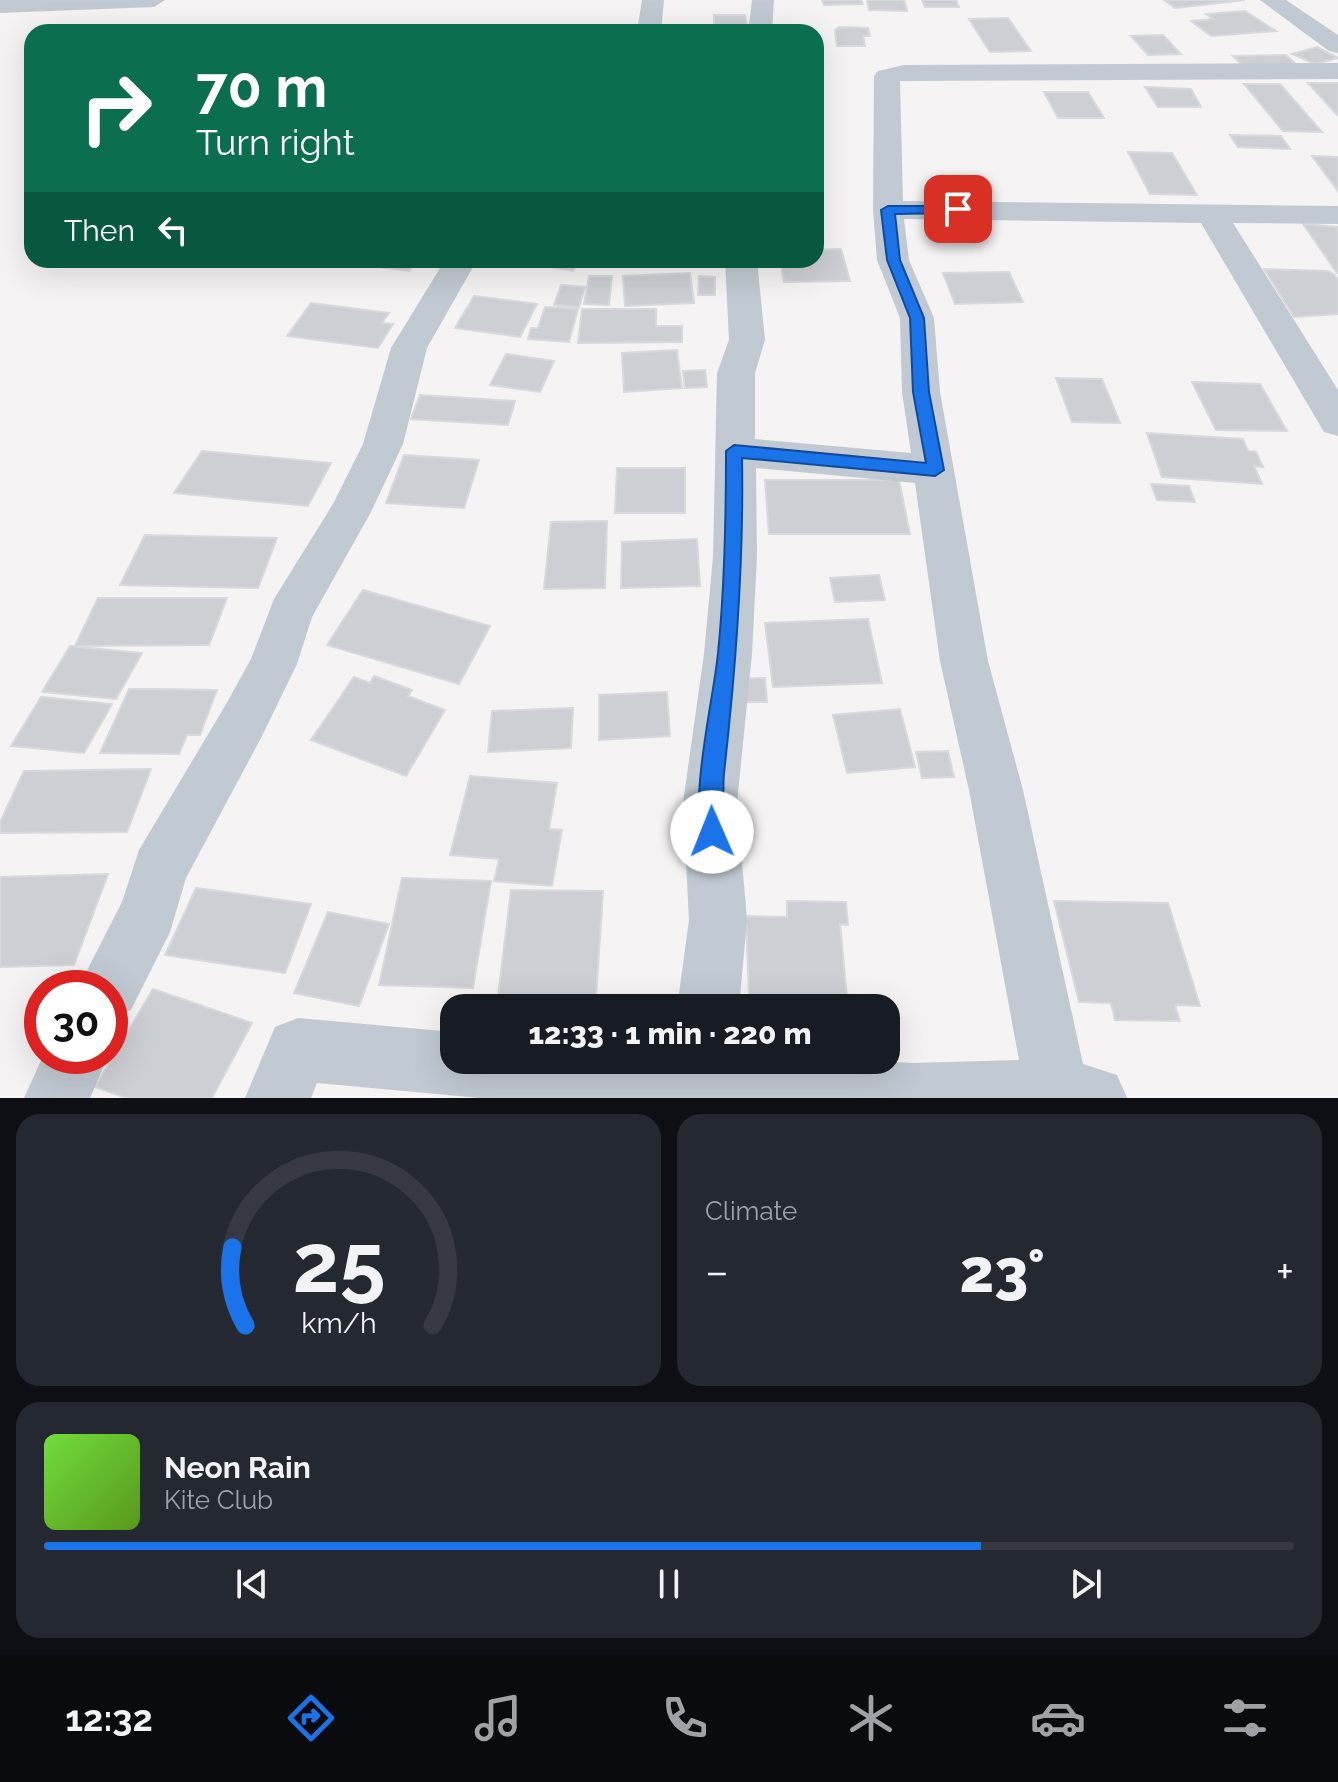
<!DOCTYPE html>
<html lang="en">
<head>
<meta charset="utf-8">
<style>
  :root { --surface:#171b24; --page:#242831; --text:#f1f3f6; --muted:#9ea1a6; --line:#363941; --accent:#1a73e8 }
  body { margin:0; font-family:Raleway,sans-serif; background:var(--page); color:var(--text); height:100vh; display:flex; flex-direction:column; font-size:30px; white-space:nowrap }
  * { box-sizing:border-box; margin:0 }
  p { font-size:26px; color:var(--muted) }
  .icon { flex:none; width:44px; height:44px; fill:none; stroke:currentColor; stroke-width:2; stroke-linecap:round; stroke-linejoin:round }
  .map { position:relative; height:1098px; overflow:hidden }
  .side { display:flex; flex-direction:column; gap:16px; padding:16px; background:#0d0f14; flex:1 }
  .side>* { flex:none }
  .hud { position:absolute; left:24px; top:24px; width:800px; height:244px; border-radius:24px; box-shadow:0 8px 32px #0002; background:#0b6e4f; color:#fff; overflow:hidden }
  .speed { position:absolute; left:24px; top:970px; display:flex; gap:16px; font-size:40px; font-weight:700; text-align:center }
  .speed>* { display:grid; place-content:center; width:104px; height:104px; border-radius:50%; background:var(--surface); box-shadow:0 8px 32px #0002; line-height:1 }
  .speed .limit { border:12px solid #d22; background:#fff; color:#111 }
  .pin { position:absolute; display:grid; place-items:center; width:68px; height:68px; color:#fff; margin:-34px; border-radius:16px; box-shadow:0 4px 12px #0006 }
  .me { position:absolute; width:88px; margin:-44px; rotate:359deg; stroke-linejoin:round; filter:drop-shadow(0 0 6px #0008) }
  .turn { display:flex; align-items:center; gap:28px; height:168px; padding:0 40px; font-size:36px }
  .turn .icon { width:104px; height:104px; stroke-width:2.5 }
  .turn b { display:block; font-size:56px; line-height:68px }
  .then { display:flex; align-items:center; height:76px; padding:0 40px; background:#0003; gap:16px; font-size:30px }
  .big { font-size:60px; font-weight:800; line-height:1.1 }
  .side .widget { flex:1; display:flex; flex-direction:column; justify-content:center; gap:12px; min-width:0; padding:0 28px; border-radius:24px; background:var(--page) }
  .side .dial { align-items:center; gap:0 }
  .dial svg { height:208px; overflow:visible; fill:none; stroke:var(--line); stroke-width:7; stroke-linecap:round; text-anchor:middle }
  .dial text { fill:var(--text); stroke:none }
  .song { display:flex; align-items:center; gap:24px }
  .cover { width:96px; height:96px; border-radius:12px; background:linear-gradient(135deg,hsl(100 70% 55%),hsl(90 70% 35%)) }
  .played { height:8px; border-radius:4px; background:linear-gradient(90deg,var(--accent) 75%,var(--line) 75%) }
  .keys { display:flex; justify-content:space-around; direction:ltr }
  .heat { display:flex; justify-content:space-between; align-items:center; font-size:44px; direction:ltr }
  .side .tiles { flex:1; display:grid; gap:16px; grid-template-columns:1fr 1fr }
  .widget:last-child { grid-column:span 2 }
  .trip { position:absolute; left:440px; top:994px; width:460px; height:80px; border-radius:24px; background:var(--surface); box-shadow:0 8px 32px #0002; font-weight:800; line-height:80px; text-align:center }
  .tabs { display:flex; height:128px; justify-content:space-around; align-items:center; background:#090b0e; color:var(--muted) }
  .tabs .icon { width:56px; height:56px }
  .tabs .selected { color:var(--accent) }
  .tabs b { font-size:36px; color:var(--text) }
  .map>svg:first-child { display:block }
</style>
</head>
<body>
<div class="map">
<svg width="1338" height="1098" viewBox="0 0 1338 1098">
  <rect width="100%" height="100%" fill="#f5f3f3"/>
  <!-- building -->
  <path fill="#cdcfd5" stroke="#d7d9de" stroke-width="2" d="M822 0H861L863 4 824 5Z
    M867 0H904L907 11 869 10Z
    M922 0H956L959 7H925Z
    M1164 0H1245L1175 8Z
    M1245 11 1276 31 1211 36 1191 21 1213 19 1206 14Z
    M714 15H745L748 29 714 27Z
    M1008 18 1031 51 990 52 969 19Z
    M839 27 868 28 870 36H863L865 46H837L835 30Z
    M1163 35 1181 54 1148 55 1131 36Z
    M1317 47 1338 58 1315 64 1292 54Z
    M1286 55 1297 65 1243 66 1233 56Z
    M1308 83H1338V115H1337Z
    M1244 84H1280L1322 132 1283 131Z
    M1145 87 1191 89 1201 107H1158Z
    M1044 92H1088L1104 118H1058Z
    M1230 135 1281 136 1290 149 1238 147Z
    M1128 152 1172 153 1197 195 1150 194Z
    M1312 156 1338 157V191Z
    M1303 224 1338 227V273H1337Z
    M841 249 850 281 784 282 780 260H816V250Z
    M326 260H430L426 266 414 264 409 271Z
    M537 260H580L573 271 535 264Z
    M1264 269 1328 271 1335 275 1338 280V314L1294 317Z
    M1009 272 1023 302 955 304 943 273Z
    M690 273 694 303 625 306 623 276Z
    M589 276H612L609 305 584 304Z
    M699 276 715 277V295H698Z
    M561 285 585 287 579 307 554 305Z
    M474 296 537 304 520 337 455 328Z
    M311 303 389 313 382 323 393 324 378 348 287 336Z
    M545 307 578 309 569 342 528 339 531 328H538Z
    M582 309H656V326H682V342L578 343Z
    M677 350 682 388 624 392 622 353Z
    M506 354 554 361 540 392 490 385Z
    M705 370 707 387 685 388 683 371Z
    M1056 378 1102 379 1120 423 1072 422Z
    M1192 382 1260 384 1287 431 1216 430Z
    M420 395 515 401 508 425 411 419Z
    M1147 433 1243 439 1248 451 1256 452 1263 467 1254 466 1262 484 1162 477Z
    M202 451 331 463 308 506 174 493Z
    M404 455 479 460 464 508 386 503Z
    M617 468H685V513H615Z
    M765 480H899L910 534H769Z
    M1151 484 1189 486 1195 502 1157 500Z
    M607 521 605 588 544 589 551 522Z
    M145 535 277 538 258 588 120 585Z
    M697 539 700 586 621 588 622 542Z
    M879 575 885 600 835 602 830 578Z
    M363 590 490 626 459 684 327 645Z
    M98 598H227L209 645 75 646Z
    M868 619 882 683 773 687 765 623Z
    M70 646 142 653 116 699 42 692Z
    M374 676 412 690 408 696 445 710 406 776 311 740 354 677 370 683Z
    M765 678 767 702H738L736 679Z
    M129 689H152L217 690 200 735H187L179 754 100 753Z
    M667 692 670 736 599 740V695Z
    M41 697 112 704 84 753 11 746Z
    M573 708 571 748 488 752 492 711Z
    M900 709 915 767 847 773 833 715Z
    M948 751 954 777 922 778 916 752Z
    M151 769 127 832 0 833V822L24 771Z
    M470 776 557 783 549 829 562 830 552 886 494 881 499 859 450 855Z
    M108 874 74 965 0 967V877Z
    M402 878 491 881 473 988 379 985Z
    M196 888 311 904 285 973 165 955Z
    M511 890 603 891 596 997 498 996Z
    M787 901 846 902 848 925 840 924 848 1008H729V996L749 997 746 916 787 917Z
    M1054 901 1168 903 1200 1006 1175 1005 1180 1021 1115 1020 1111 1003 1079 1002Z
    M328 912 389 924 359 1006 294 993Z
    M153 989 252 1023 212 1098H126L95 1087Z"/>
  <g fill="none" stroke-linecap="round" stroke-linejoin="round">
    <!-- minor -->
    <path fill="#c1cad2" fill-rule="evenodd" d="M0 0H165L154 7 0 13Z
      M642 0H664L661 32H637Z
      M752 0H774L772 32H748Z
      M1260 0H1286L1338 35V53L1329 51Z
      M1338 63V79L900 81 903 201 1338 206V224L1233 223 1338 390V436L1324 432 1201 223 904 219 909 260 934 318 940 392 988 661 1023 790 1083 1064 1117 1075 1127 1098H480L317 1083 311 1098H245L275 1027 298 1018 454 1032V1060H848L913 1063 1019 1060 969 790 940 661 915 483 756 468 757 557 752 654 737 803 747 920 739 1008H677L689 920 683 803 704 654 713 557 717 373 729 340 725 260H757L765 340 755 373V439L911 453 902 392 900 318 877 260 873 210 874 76 878 71 904 65Z
      M445 260H477L427 348 403 444 371 512 312 617 297 664 261 738 186 878 170 932 131 1010 110 1018V988H78L122 902 139 850 225 706 251 659 274 599 333 504 363 444 391 348Z
      M43 1056H108L90 1098H24Z"/>
  </g>
  <!-- route -->
  <path fill="#1a73e8" stroke="#114b97" stroke-width="2" d="M888 206H958L965 209 958 213 895 214 900 260 924 318 929 392 944 470 935 476 742 458C744 564 736 667 724 773 722 792 726 824 720 840L712 843 704 840C688 803 714 697 718 653 725 585 726 519 726 451L734 445 926 463 913 392 910 318 887 260 881 210Z"/>
</svg>
<div class="speed"><div class="limit">30</div></div>
<div class="pin" style="left:958px;top:209px;background:#d93025"><svg class="icon" aria-label="arrive" viewBox="0 0 24 24"><path d="M6 21V4h12l-3 4 3 4H6"/></svg></div>
<svg class="me" style="left:712px;top:832px" viewBox="-20 -20 40 40"><circle r="19" fill="#fff"/><path d="M0-13L10 11 0 6-10 11z" fill="#1a73e8"/></svg>
<div class="trip">12:33 · 1 min · 220 m</div>
<div class="hud">
<div class="turn"><svg class="icon" aria-label="right" viewBox="0 0 24 24"><path d="M7 20v-9h11M14 6l5 5-5 5"/></svg><div><b>70 m</b>Turn right</div></div>
<div class="then">Then<svg class="icon" aria-label="left" viewBox="0 0 24 24"><path d="M17 20v-9H6M10 6l-5 5 5 5"/></svg></div>
</div>
</div>
<section class="side">
<div class="tiles">
<div class="widget dial"><svg viewBox="0 0 100 80">
<path d="M14 69A42 42 0 1 1 86 69"/>
<path d="M14 69A42 42 0 0 1 9 39" stroke="#1a73e8"/>
<text x="50" y="56" font-size="32" font-weight="700">25</text>
<text x="50" y="72" font-size="11">km/h</text>
</svg></div>
<div class="widget"><p>Climate</p>
<div class="heat"><a>−</a><b class="big">23°</b><a>+</a></div>
</div>
<div class="widget">
<div class="song"><i class="cover"></i><div><b>Neon Rain</b><p>Kite Club</p></div></div>
<div class="played"></div>
<div class="keys"><svg class="icon" aria-label="previous" viewBox="0 0 24 24"><path d="M18 5L8 12l10 7zM5 5v14"/></svg><svg class="icon" aria-label="pause" viewBox="0 0 24 24"><path d="M8 5v14M16 5v14"/></svg><svg class="icon" aria-label="next" viewBox="0 0 24 24"><path d="M6 5l10 7-10 7zM19 5v14"/></svg></div>
</div>
</div>
</section>
<nav class="tabs">
<b>12:32</b>
<svg class="icon selected" aria-label="directions" viewBox="0 0 24 24"><path d="M12 3l9 9-9 9-9-9zM9 14v-3h6M13 9l2 2-2 2"/></svg>
<svg class="icon" aria-label="music" viewBox="0 0 24 24"><path d="M9 18V5l10-2v13"/><circle cx="6" cy="18" r="3"/><circle cx="16" cy="16" r="3"/></svg>
<svg class="icon" aria-label="phone" viewBox="0 0 24 24"><path d="M5 4h4l2 5-3 2q2 4 5 5l2-3 5 2v4C11 20 4 13 5 4z"/></svg>
<svg class="icon" aria-label="climate" viewBox="0 0 24 24"><path d="M12 3v18M4 7l16 10M4 17L20 7"/></svg>
<svg class="icon" aria-label="car" viewBox="0 0 24 24"><path d="M5 17H2v-5l4-1 3-4h7l3 4 3 1v5h-3M9 17h6M6 11h13"/><circle cx="7" cy="17" r="2"/><circle cx="17" cy="17" r="2"/></svg>
<svg class="icon" aria-label="filters" viewBox="0 0 24 24"><path d="M4 7h16M4 17h16"/><circle cx="9" cy="7" r="2"/><circle cx="15" cy="17" r="2"/></svg>
</nav>
</body>
</html>
